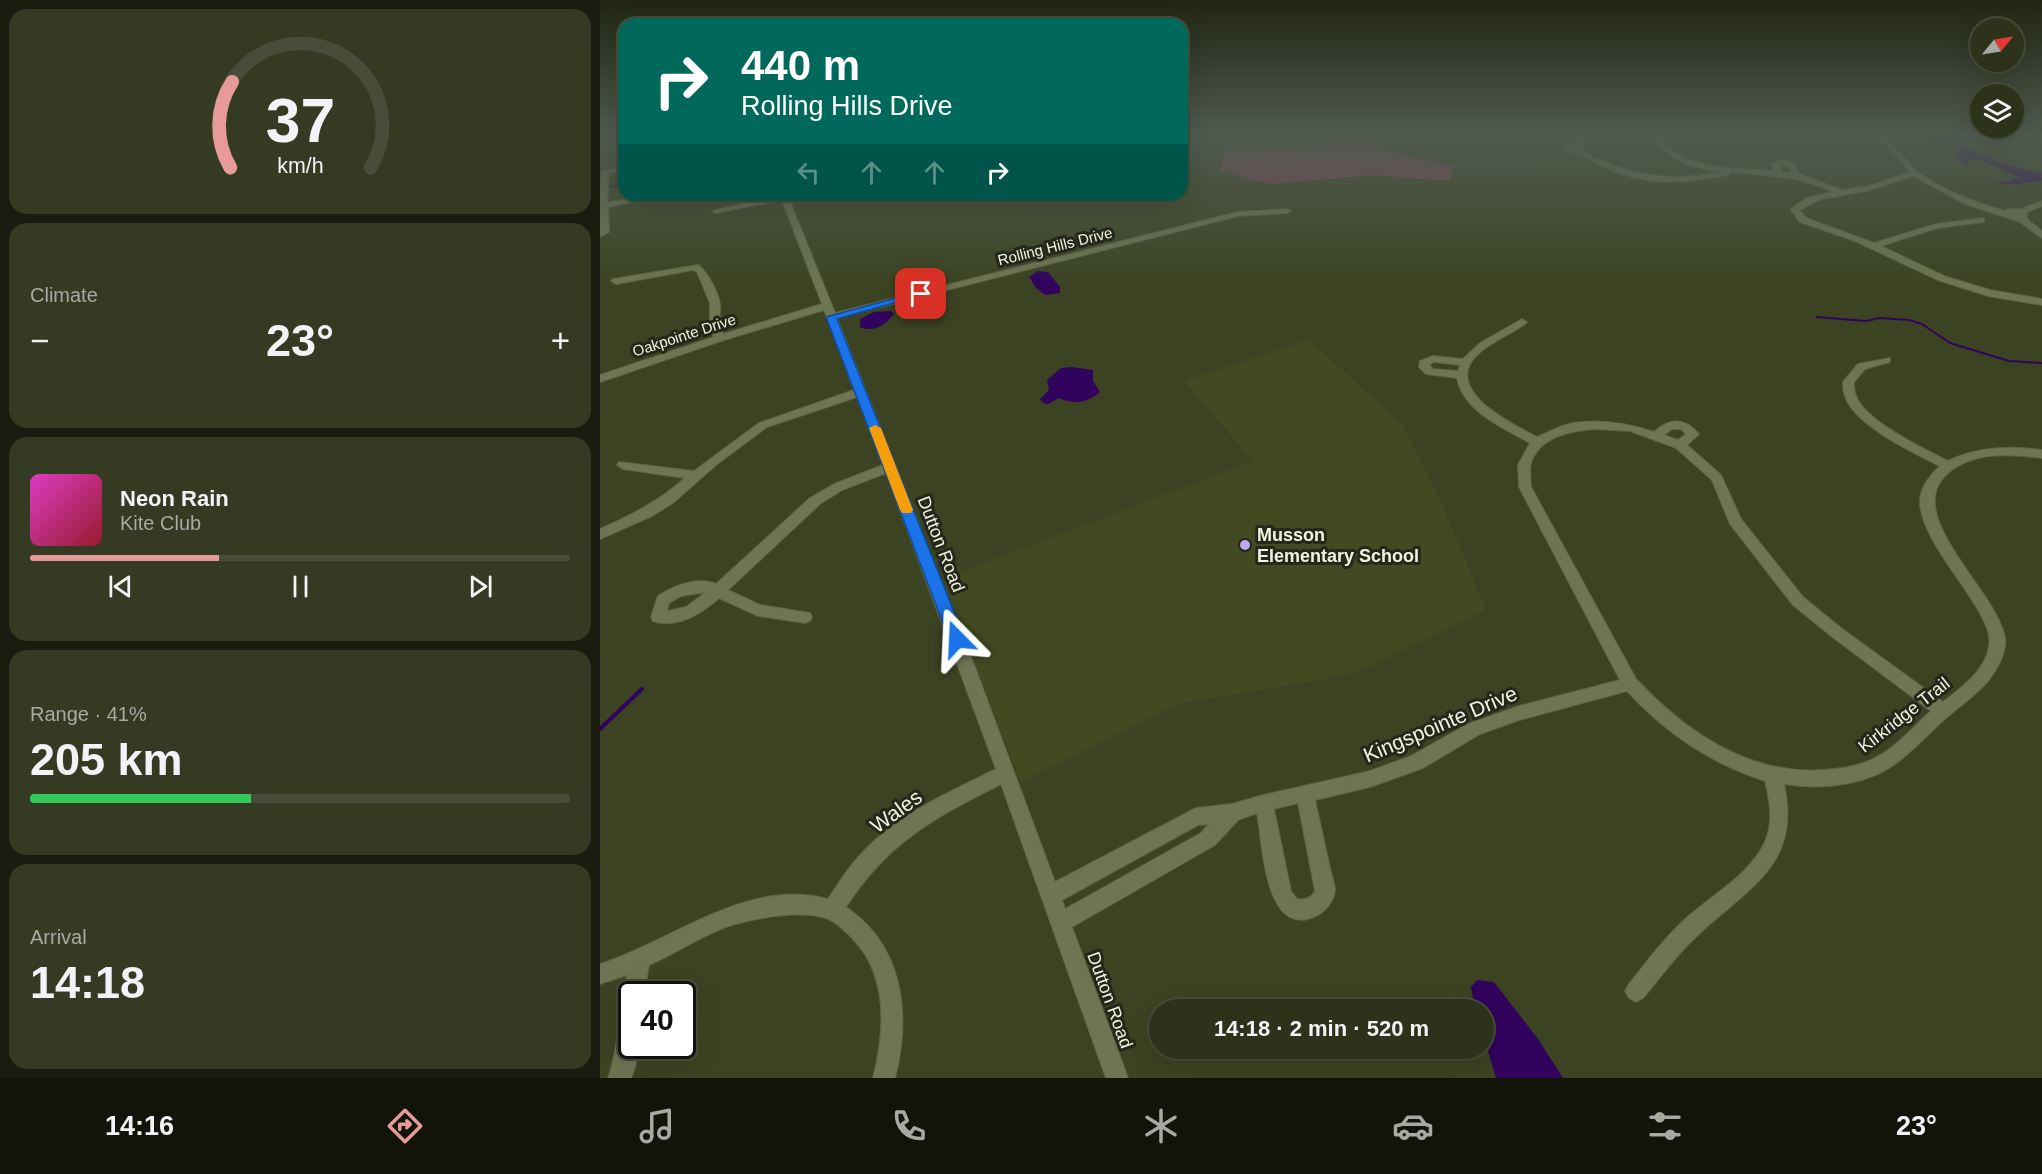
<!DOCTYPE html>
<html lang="en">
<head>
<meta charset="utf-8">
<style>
  :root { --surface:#2d321a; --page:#353a23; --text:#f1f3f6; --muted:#a7aaa2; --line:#484d39; --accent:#e69b98 }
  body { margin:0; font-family:Arial,sans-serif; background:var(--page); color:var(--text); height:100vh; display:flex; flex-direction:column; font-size:22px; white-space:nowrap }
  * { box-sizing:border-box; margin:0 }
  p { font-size:20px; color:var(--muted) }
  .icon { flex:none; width:33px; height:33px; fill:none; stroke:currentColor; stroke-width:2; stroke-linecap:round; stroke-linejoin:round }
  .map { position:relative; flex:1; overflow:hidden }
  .panel { display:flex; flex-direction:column; gap:9px; padding:9px; background:#191c0e; width:600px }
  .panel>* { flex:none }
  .guide { position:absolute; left:18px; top:18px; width:570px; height:183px; border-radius:18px; box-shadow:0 6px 24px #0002,0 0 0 2px var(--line); background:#00695c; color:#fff; overflow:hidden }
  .needle { width:39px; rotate:60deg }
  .controls { position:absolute; left:1370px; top:18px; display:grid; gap:12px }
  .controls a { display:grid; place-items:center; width:54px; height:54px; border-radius:50%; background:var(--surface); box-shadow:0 6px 24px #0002,0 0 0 2px var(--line); font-size:30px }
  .speed { position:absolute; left:18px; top:981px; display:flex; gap:12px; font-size:30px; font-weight:700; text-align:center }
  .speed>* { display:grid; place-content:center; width:78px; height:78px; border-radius:50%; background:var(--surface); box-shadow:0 6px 24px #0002,0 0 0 2px var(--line); line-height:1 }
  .speed .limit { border:3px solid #111; border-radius:9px; background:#fff; color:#111 }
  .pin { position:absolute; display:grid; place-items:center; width:51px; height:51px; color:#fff; margin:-26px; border-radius:12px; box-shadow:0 3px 9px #0006 }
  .me { position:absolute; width:66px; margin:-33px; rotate:339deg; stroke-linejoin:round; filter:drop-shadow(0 0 4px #0008) }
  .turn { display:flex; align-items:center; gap:21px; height:126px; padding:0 24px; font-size:27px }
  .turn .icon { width:78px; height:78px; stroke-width:2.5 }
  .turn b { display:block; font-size:42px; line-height:51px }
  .lanes { display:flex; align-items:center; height:57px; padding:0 24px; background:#0003; justify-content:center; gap:30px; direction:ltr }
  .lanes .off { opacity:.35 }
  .big { font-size:45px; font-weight:700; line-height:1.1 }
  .panel .tile { flex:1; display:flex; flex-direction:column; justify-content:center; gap:9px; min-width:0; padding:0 21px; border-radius:18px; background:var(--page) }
  .panel .dial { align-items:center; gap:0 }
  .dial svg { height:156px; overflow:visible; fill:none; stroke:var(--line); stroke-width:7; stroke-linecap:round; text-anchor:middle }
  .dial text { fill:var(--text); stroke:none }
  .song { display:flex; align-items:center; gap:18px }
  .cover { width:72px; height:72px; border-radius:9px; background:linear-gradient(135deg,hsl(310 70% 55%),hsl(350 70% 35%)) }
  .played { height:6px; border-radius:3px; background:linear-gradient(90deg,var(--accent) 35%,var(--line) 35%) }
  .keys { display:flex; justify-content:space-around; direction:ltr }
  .heat { display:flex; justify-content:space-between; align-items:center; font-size:33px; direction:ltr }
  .charge { height:9px; border-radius:4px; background:linear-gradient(90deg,#34c759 41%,var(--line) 0) }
  .trip { position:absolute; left:549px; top:999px; width:345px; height:60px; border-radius:30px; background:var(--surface); box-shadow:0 6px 24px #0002,0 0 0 2px var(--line); font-weight:700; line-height:60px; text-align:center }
  .tab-bar { display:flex; height:96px; justify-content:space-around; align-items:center; background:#12140a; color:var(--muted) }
  .tab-bar .icon { width:42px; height:42px }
  .tab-bar .on { color:var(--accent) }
  .tab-bar b { font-size:27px; color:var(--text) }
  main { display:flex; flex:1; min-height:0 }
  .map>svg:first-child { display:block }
</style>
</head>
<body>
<main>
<section class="panel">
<div class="tile dial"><svg viewBox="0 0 100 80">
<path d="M14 69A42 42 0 1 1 86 69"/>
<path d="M14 69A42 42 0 0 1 15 25" stroke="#e69b98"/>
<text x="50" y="56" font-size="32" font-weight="700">37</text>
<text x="50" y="72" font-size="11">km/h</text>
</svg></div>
<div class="tile"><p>Climate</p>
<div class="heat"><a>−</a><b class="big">23°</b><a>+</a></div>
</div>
<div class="tile">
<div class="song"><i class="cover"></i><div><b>Neon Rain</b><p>Kite Club</p></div></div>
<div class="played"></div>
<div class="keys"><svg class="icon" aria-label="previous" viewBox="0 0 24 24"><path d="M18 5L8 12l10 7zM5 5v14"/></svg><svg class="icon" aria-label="pause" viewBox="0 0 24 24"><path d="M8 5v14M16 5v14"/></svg><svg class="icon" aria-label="next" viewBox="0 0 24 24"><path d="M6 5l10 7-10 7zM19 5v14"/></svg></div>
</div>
<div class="tile"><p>Range · 41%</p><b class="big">205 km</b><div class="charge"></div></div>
<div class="tile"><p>Arrival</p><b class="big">14:18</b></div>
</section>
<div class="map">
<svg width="1442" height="1078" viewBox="0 0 1442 1078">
  <rect width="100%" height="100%" fill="#3c4322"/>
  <!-- built -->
  <path fill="#424a21" d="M709 340 802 424 845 511 886 610 765 669 721 680 577 704 421 782 342 579 653 461 584 381Z"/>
  <!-- green -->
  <path fill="#883e5a" d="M752 141 855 167 849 181 774 175 671 184 620 171 625 149 720 147Z"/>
  <!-- water -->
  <path fill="#31035d" d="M1329 136H1363L1358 138 1359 142C1385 159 1411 166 1441 173L1442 180C1426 184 1408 187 1393 181L1410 182 1412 179 1421 178 1381 161 1373 160 1367 163 1370 169 1356 158V148L1325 141Z
    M438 271 448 272 460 287V293L445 295 436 288 429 277Z
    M291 311 294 314C285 325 274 333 260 327V319L274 312Z
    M472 367 493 370V381L500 392C488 403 473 405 459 398L448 404 443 403 440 399 449 390 447 380 461 368Z
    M877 980 894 982 938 1039 963 1078H896L884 1038V1010L875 1009 871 987Z"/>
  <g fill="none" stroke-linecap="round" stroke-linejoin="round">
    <!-- stream-far2 -->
    <path stroke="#31035d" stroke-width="1.5" d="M0 189 17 185"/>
    <!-- stream-far1 -->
    <path stroke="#31035d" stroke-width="2" d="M1217 317 1266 321 1280 318 1309 320 1322 324 1350 343 1409 361 1442 363"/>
    <!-- stream -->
    <path stroke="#31035d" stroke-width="4" d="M0 729 42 689"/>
    <!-- minor casing -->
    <g stroke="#5c6244" stroke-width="2">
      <path id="minor" d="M981 136H987L982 145 986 152 992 157C1039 178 1073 181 1124 172 1093 168 1070 162 1051 136H1057C1086 171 1132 168 1174 171L1171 164 1180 160 1196 164 1199 174 1242 190 1269 186 1310 172 1287 145 1267 136C1293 135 1301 158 1318 172 1342 191 1376 202 1404 211L1408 209H1422L1442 201V206L1427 212V219L1442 231V238L1420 222 1365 204 1314 176 1266 191 1221 199 1199 210 1206 218 1274 243 1336 224 1384 218V222L1337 228 1281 246 1344 276 1390 290 1442 299V305L1388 296 1338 280 1255 241 1200 222 1191 210 1192 208 1207 198 1233 192C1197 175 1169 176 1131 172L1128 175C1092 182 1058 186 1022 174 1007 170 995 161 981 155 975 152 968 152 963 150V148L976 144ZM1180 164 1190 167 1192 173 1181 172Z
        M24 166V170L9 173 7 203 48 195H64L8 207 9 232 0 237V188L2 172Z
        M180 195H200L189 199 235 313 638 212 687 209 691 211 687 213 638 216 237 318 375 667 455 882 596 808 632 804 663 795 770 771 811 756 868 724 919 706 1020 680 919 487 918 465 930 443C903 428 863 411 857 378L826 374 819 367 820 361 833 356 863 359 880 343 922 319 927 322 925 324C910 335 892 341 878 354 840 390 913 424 937 437 949 432 961 425 973 423 1000 419 1028 423 1054 432 1070 418 1084 417 1099 434L1087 445 1121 475 1141 519 1203 597 1241 628 1343 702C1361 688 1386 670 1389 646 1391 635 1386 625 1381 615 1365 584 1320 535 1320 502 1320 488 1330 475 1340 466 1314 453 1254 425 1245 396 1243 392 1243 386 1243 382L1258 364 1290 358V362L1265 369 1254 382C1254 386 1254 392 1256 396 1265 421 1325 449 1348 461 1378 446 1410 446 1442 450V458C1410 454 1373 451 1347 474 1301 515 1398 592 1405 638 1407 653 1397 669 1389 680 1376 695 1360 706 1345 719 1323 738 1304 762 1278 774 1248 787 1216 789 1184 784 1202 866 1148 887 1097 936 1077 954 1061 977 1043 998L1036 1002 1029 998 1025 991 1029 984C1045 964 1061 942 1080 924 1106 898 1147 878 1164 844 1174 824 1170 801 1165 781 1110 763 1067 734 1027 691L919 720 880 734 823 768 770 787 715 800C720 822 725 845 730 868 731 874 735 884 735 890 734 901 725 912 716 916 664 940 663 843 657 813L638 820 615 845 472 927 528 1078H506L401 784C334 818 288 842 246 907 304 946 311 1015 295 1078H273C285 1031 289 977 253 939 246 932 237 922 228 919 203 909 157 918 132 925 103 934 77 953 49 965L44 994H32V1004L27 1001 23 994 27 975 0 984V964C73 941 147 877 228 899 239 882 250 865 265 850 300 813 350 792 396 769L286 473 242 490 220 504 128 590 160 605 210 613 212 617 210 621 205 623 158 616 119 598C101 614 77 629 53 621L51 617 58 596C73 586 98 576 116 584L210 498 234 484 283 465 257 397 167 427 116 465 73 503 52 516 0 539V529C32 515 59 501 85 478L23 469 17 465 19 462 94 471 159 423 254 390 224 310 124 340 0 382V375L114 337 110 330V303L97 272 93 270 16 284 11 281 13 279 98 265C108 272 118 292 120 304 121 314 117 325 123 334L222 304 182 200 116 213 112 211ZM834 362 860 365 858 371 833 369 829 365ZM994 429 1030 431 1076 448 1112 480 1130 524 1193 605 1231 636 1331 711C1312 728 1294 750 1271 760 1256 767 1238 769 1222 770 1147 775 1085 731 1036 679L931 487C931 480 929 470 931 463 939 437 970 431 994 429ZM1072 429H1081L1086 434 1078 440 1064 435ZM106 592 86 607 67 611 69 603 81 596ZM698 803 715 891C711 898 706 900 697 899L691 891 674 809ZM609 824 601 833 465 909 462 900 598 825Z
        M32 1010V1046H39L35 1068 31 1078H8C16 1057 16 1034 24 1013Z"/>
    </g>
    <!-- minor -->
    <use href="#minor" fill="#6d7552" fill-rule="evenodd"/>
  </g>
  <!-- sky -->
  <linearGradient id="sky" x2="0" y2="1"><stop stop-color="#212513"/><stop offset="0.47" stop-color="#505b4f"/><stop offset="1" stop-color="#505b4f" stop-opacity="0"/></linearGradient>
  <rect width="1442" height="287" fill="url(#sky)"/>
  <!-- route -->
  <path fill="#1a73e8" stroke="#114b97" stroke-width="1.5" d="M318 292 326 294 237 319 365 639 362 643H351L349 639 226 317Z"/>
  <!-- slow -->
  <path fill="#f59e0b" d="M275 425 281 428 313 510 311 513H302L300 510 269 428Z"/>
  <!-- markers -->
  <circle fill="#c0a8f4" stroke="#242719" stroke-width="2" cx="645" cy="545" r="6"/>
  <g text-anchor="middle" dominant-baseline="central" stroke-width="6" stroke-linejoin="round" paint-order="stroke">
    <!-- far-street labels -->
    <g font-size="15" fill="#eff4e0" stroke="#242719">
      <text transform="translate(455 246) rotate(-14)">Rolling Hills Drive</text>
      <text transform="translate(84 335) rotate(-18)">Oakpointe Drive</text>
    </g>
    <!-- poi labels -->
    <g font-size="18" font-weight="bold" fill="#eff4e0" stroke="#242719" text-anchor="start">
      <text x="657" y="535">Musson<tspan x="657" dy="21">Elementary School</tspan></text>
    </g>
    <!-- street labels -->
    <g font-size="18" fill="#eff4e0" stroke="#242719">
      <text transform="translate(341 544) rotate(69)">Dutton Road</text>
      <text transform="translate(1304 715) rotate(-38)">Kirkridge Trail</text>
      <text transform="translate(510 1000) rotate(70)">Dutton Road</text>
    </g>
    <!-- near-street labels -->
    <g font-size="21" fill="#eff4e0" stroke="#242719">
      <text transform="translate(840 724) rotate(-23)">Kingspointe Drive</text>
      <text transform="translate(296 811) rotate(-36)">Wales</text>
    </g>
  </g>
</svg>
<div class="controls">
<a><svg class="needle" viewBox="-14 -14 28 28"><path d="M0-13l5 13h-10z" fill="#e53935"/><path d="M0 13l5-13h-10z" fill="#a7aaa2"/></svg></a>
<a><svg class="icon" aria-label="layers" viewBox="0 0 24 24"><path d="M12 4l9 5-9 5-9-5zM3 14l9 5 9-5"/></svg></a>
</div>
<div class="speed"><div class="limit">40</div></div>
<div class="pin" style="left:321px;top:294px;background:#d93025"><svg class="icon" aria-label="arrive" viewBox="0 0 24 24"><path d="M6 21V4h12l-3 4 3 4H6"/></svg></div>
<svg class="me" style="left:357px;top:639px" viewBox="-20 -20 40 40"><path d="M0-17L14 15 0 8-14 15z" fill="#1a73e8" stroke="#fff" stroke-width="4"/></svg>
<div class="trip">14:18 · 2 min · 520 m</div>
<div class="guide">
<div class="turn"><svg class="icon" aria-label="right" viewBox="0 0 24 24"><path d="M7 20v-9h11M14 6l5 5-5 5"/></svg><div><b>440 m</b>Rolling Hills Drive</div></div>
<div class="lanes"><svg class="icon off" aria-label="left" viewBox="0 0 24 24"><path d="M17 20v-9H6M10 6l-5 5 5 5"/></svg><svg class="icon off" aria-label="ahead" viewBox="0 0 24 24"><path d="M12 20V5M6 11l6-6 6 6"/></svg><svg class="icon off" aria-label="ahead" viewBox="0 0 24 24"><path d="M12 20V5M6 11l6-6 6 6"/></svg><svg class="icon" aria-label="right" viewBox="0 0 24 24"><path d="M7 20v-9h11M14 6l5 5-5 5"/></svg></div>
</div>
</div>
</main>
<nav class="tab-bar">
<b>14:16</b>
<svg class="icon on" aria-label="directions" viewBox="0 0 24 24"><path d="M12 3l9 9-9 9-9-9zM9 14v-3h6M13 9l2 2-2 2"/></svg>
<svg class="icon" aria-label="music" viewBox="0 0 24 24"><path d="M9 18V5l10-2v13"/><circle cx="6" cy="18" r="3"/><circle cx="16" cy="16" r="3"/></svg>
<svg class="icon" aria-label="phone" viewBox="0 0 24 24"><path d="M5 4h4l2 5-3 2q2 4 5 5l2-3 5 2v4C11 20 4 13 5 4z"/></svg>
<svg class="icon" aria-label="climate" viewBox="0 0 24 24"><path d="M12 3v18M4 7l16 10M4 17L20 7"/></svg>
<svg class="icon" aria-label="car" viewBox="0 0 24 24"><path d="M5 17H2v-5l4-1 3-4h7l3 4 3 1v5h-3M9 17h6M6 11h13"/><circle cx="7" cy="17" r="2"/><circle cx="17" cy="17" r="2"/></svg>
<svg class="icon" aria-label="filters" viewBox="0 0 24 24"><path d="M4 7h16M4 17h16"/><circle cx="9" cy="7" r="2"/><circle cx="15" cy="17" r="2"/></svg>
<b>23°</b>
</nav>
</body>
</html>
